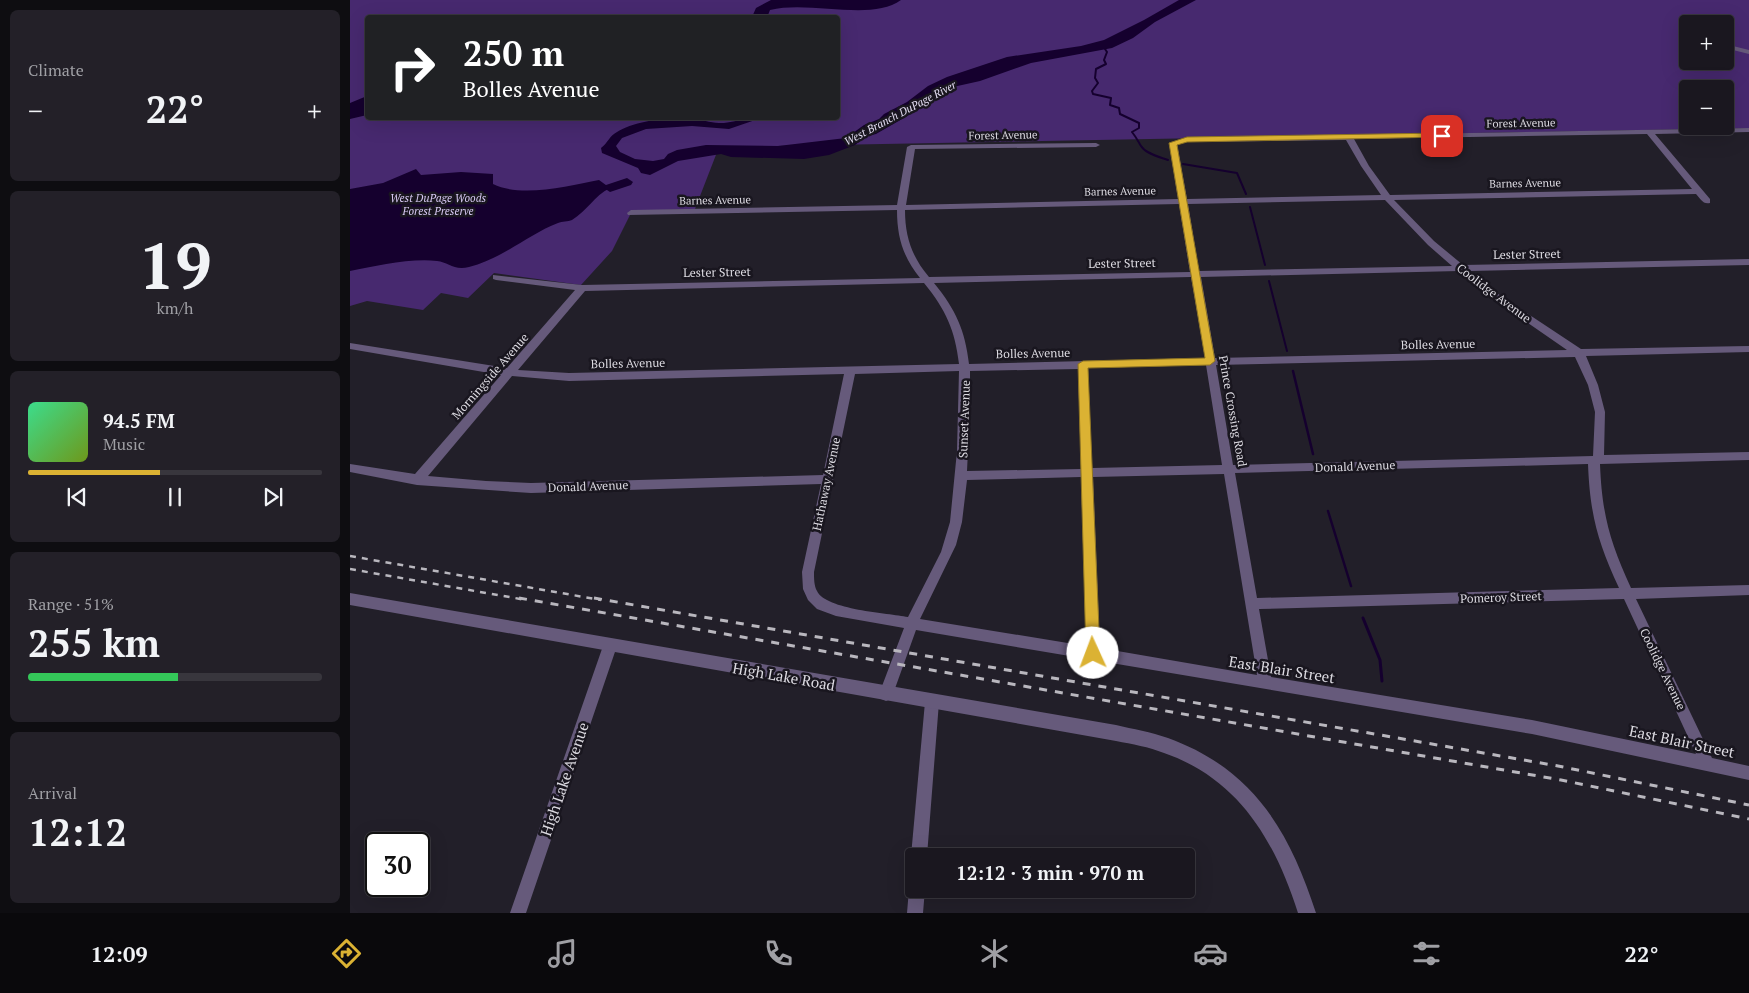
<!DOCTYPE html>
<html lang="en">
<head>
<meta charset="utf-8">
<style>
  :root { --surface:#1a171f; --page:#232028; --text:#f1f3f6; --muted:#9f9fa4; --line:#38363d; --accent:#dbb233 }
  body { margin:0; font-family:"PT Serif",serif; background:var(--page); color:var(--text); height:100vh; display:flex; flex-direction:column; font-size:19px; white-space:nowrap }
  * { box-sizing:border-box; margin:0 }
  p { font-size:16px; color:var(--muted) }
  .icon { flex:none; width:28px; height:28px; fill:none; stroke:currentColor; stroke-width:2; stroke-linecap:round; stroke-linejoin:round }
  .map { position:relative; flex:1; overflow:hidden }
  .drawer { display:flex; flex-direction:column; gap:10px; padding:10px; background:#0e0d11; width:350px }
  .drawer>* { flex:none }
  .guide { position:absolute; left:15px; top:15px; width:475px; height:105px; border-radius:5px; box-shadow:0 5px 20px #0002,0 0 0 1px var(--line); background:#202124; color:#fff; overflow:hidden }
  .fabs { position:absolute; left:1329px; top:15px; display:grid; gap:10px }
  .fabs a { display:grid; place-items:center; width:55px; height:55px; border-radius:5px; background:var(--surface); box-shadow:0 5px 20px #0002,0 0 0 1px var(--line); font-size:25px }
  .speed { position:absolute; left:15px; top:832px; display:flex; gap:10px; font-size:25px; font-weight:700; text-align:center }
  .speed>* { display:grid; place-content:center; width:65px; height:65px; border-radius:50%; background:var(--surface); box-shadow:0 5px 20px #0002,0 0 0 1px var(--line); line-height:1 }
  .speed .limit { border:2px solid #111; border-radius:8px; background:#fff; color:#111 }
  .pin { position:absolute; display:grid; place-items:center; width:42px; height:42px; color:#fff; margin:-21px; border-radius:10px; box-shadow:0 2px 8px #0006 }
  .me { position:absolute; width:55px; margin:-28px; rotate:358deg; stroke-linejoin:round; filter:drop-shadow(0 0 4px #0008) }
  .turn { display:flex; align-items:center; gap:18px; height:105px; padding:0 15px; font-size:22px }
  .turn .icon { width:65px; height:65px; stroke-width:2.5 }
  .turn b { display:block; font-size:35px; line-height:42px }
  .big { font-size:38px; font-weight:600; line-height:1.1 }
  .drawer .tile { flex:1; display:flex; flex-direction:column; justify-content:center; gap:8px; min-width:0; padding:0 18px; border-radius:8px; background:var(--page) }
  .drawer .dial { align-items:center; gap:0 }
  .dial b { font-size:65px; line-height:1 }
  .song { display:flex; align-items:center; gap:15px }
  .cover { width:60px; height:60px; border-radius:8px; background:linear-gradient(135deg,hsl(150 70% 55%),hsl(80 70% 35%)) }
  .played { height:5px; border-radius:2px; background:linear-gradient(90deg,var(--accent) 45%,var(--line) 45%) }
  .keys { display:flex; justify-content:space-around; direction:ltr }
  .heat { display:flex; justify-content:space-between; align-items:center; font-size:28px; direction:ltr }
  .charge { height:8px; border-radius:4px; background:linear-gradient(90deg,#34c759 51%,var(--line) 0) }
  .trip { position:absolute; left:555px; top:848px; width:290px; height:50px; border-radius:5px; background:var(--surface); box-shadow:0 5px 20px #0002,0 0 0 1px var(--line); font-weight:600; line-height:50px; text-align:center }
  .tab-bar { display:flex; height:80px; justify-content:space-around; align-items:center; background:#0a090c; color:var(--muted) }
  .tab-bar .icon { width:35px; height:35px }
  .tab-bar .current { color:var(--accent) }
  .tab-bar b { font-size:22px; color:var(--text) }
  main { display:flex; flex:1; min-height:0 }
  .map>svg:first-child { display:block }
</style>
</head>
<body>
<main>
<section class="drawer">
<div class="tile"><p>Climate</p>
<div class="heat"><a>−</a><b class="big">22°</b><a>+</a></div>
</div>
<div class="tile dial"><b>19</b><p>km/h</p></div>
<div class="tile">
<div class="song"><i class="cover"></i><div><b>94.5 FM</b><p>Music</p></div></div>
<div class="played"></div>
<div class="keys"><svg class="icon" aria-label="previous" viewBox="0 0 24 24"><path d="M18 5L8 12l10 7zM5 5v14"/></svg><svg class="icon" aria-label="pause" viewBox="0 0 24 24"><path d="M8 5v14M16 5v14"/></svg><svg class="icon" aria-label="next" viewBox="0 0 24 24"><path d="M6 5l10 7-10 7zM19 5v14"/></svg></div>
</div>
<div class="tile"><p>Range · 51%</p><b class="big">255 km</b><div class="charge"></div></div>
<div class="tile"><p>Arrival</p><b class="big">12:12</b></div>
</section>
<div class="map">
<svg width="1399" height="913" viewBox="0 0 1399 913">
  <rect width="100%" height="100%" fill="#221f29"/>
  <!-- green -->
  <path fill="#47296f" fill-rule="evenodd" d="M0 0H1399V128L369 147 345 209 282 211 262 251 231 285 144 273 118 298 91 293 73 310 17 301 0 306ZM18 18H488V118H18ZM1338 24H1375V61H1338ZM1338 89H1375V126H1338Z"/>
  <!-- water -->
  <path fill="#15002e" d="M421 0H551C521 22 460 0 420 10L418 15 421 17H402L406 8Z
    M829 0H846L805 22 783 38 762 48 681 63 630 81 603 87 592 96 526 134 517 136 505 145 479 155 454 159 381 157 371 154 328 161 300 175 291 173 288 168 252 153 251 148C258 143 259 136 267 132 282 122 324 115 343 118 351 119 360 123 369 123 384 123 395 117 411 118L379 129 342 126 296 129 272 138 266 146 270 152 285 159 303 161 314 159 318 154 327 150 356 145 428 146 496 138 514 125 529 119 534 114 557 102 578 86 597 77 657 57 731 46 754 40 794 20Z
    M17 96V115L0 119V103Z
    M66 169 71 175 111 172 143 174V184C171 198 219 186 249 180L260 188C244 196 237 211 222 220 218 222 212 221 208 223 177 235 154 258 119 267 104 271 98 262 87 261 60 258 26 266 0 271V189L33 183Z"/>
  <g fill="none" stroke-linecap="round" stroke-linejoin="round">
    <!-- stream-far2 -->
    <path stroke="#15002e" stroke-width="2" d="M755 49 757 52 754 60 756 64 746 69 745 78 748 83 742 91 743 94 761 98 760 105 769 108 770 114 789 123V128L782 132C786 137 788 141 791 146 796 154 810 157 818 160
      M833 164 887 173 896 194
      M900 207 915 265
      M919 281 937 351"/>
    <!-- stream-far1 -->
    <path stroke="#15002e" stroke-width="2.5" d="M943 371 963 454
      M978 511 1001 586"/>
    <!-- stream -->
    <path stroke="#15002e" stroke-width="3" d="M1013 618 1030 660 1032 681"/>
    <!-- river -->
    <path fill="#15002e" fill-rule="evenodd" d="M277 178 283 182 281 185 260 192 254 188 256 185Z"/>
    <!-- minor -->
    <path fill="#665a7b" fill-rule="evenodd" d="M1336 21 1339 23 1338 24V34L1332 29 1333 23Z
      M1375 44 1399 50V54L1375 48Z
      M1399 128V132L1305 134 1360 199V203C1353 205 1350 198 1346 194L1044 200 1084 241 1113 265 1399 259V265L1120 271 1142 290 1231 349 1399 346V352L1236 356 1248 385 1255 412 1254 455 1399 452V460L1250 464C1252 515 1260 542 1281 588L1399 585V595L1286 599 1362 758 1399 766V780L1182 734 566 630 543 694 541 699 536 701 531 699 529 694 554 628 486 616 467 609 458 600 453 589 452 572 471 484 181 493 67 485 0 472V464L65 474 151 375 0 349V343L157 368 225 290 146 280 143 279V275L232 285 570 278C553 257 547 237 547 210L278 215 277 213 281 210 547 205 557 147 561 145 746 143 750 145 746 147 565 149 556 205 828 199 819 143 837 138ZM1297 134 1342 189 1040 195 1019 166 1004 139ZM996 140 1011 166 1031 195 837 199 827 144 837 142ZM1035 200 1078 245 1102 266 849 271 838 204ZM829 204 840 272 579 277C562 257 555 237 555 210ZM1109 271 1136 294 1217 350 865 358 851 277ZM841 277 855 358 619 364C615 330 606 310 584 283ZM574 283C596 310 605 330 609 364L219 373 168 370 235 291ZM1225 357 1238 385 1245 412 1243 456 883 465 866 365ZM856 365 872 465 742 468 738 368ZM728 369 731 469 617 471 620 409V371ZM609 371 607 451 600 522 591 552 558 617C538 613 476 610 467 591 464 586 464 578 464 572L505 374ZM494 374 473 475 181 483 136 481 78 476 162 376 219 381ZM1238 464C1240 515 1248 543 1269 588L907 598 885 473ZM874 474 907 675 750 648 743 477ZM731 477 736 646 570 619 606 545 612 522 617 480ZM1274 599 1346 754 1182 720 921 677 909 609Z
      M260 640 265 642 267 646 176 913H160L253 646 255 642Z
      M582 695 587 697 589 702 577 856H564V862L561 856 575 702 577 697Z
      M564 882V889H575L573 913H557L559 889Z"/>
    <!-- tertiary -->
    <path fill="#665a7b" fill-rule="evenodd" d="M0 593 766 725C783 729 801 732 818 738 903 769 939 830 966 913H948C925 841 889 779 814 753 799 747 782 744 766 741L0 605Z"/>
    <!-- rail-far1 -->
    <path stroke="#b9b7be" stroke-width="2.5" stroke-dasharray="6 6" stroke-linecap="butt" d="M0 556 251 600
      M0 569 176 600"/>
    <!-- rail -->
    <path stroke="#b9b7be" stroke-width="3" stroke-dasharray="8 8" stroke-linecap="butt" d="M169 598 1211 780 1399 819
      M244 598 1208 766 1399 805"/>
  </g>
  <!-- route -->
  <path fill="#dbb233" stroke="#8e7421" d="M1092 133 1095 134V137L837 142 827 145 865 361 860 365 738 368 750 653 748 657 743 659 738 657 736 653 728 364 733 361 855 358 819 143 837 137Z"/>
  <g text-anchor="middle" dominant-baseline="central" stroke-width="5" stroke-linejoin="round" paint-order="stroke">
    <!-- far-water labels -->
    <g font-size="11" font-style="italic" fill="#e4def3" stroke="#19161f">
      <text transform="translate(550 113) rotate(-28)">West Branch DuPage River</text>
    </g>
    <!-- far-street labels -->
    <g font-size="11" fill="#dcdae1" stroke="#19161f">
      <text transform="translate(1171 123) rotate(-1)">Forest Avenue</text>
      <text transform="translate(653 135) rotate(-1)">Forest Avenue</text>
      <text transform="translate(1175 183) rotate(-1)">Barnes Avenue</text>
      <text transform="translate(770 191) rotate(-1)">Barnes Avenue</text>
      <text transform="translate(365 200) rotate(-1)">Barnes Avenue</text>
    </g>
    <!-- far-park labels -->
    <g font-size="11" font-style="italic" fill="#d6c8f2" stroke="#19161f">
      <text x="88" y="198">West DuPage Woods<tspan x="88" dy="13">Forest Preserve</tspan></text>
    </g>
    <!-- street labels -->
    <g font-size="12" fill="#dcdae1" stroke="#19161f">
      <text transform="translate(1177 254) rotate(-1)">Lester Street</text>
      <text transform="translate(772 263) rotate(-1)">Lester Street</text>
      <text transform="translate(367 272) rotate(-1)">Lester Street</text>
      <text transform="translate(1144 293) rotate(37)">Coolidge Avenue</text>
      <text transform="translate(1088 344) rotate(-1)">Bolles Avenue</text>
      <text transform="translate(683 353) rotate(-1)">Bolles Avenue</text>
      <text transform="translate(278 363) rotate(-1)">Bolles Avenue</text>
      <text transform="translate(140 376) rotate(-49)">Morningside Avenue</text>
      <text transform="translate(883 411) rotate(80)">Prince Crossing Road</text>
      <text transform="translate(614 419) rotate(-88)">Sunset Avenue</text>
      <text transform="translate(1005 466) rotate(-2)">Donald Avenue</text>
      <text transform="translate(476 484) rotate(-78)">Hathaway Avenue</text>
      <text transform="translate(238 486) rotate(-2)">Donald Avenue</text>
      <text transform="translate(1151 597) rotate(-2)">Pomeroy Street</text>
      <text transform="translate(1313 669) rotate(64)">Coolidge Avenue</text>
    </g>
    <!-- near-street labels -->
    <g font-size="15" fill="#dcdae1" stroke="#19161f">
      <text transform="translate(932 669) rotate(9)">East Blair Street</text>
      <text transform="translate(434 676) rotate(10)">High Lake Road</text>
      <text transform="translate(1332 741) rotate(12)">East Blair Street</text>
      <text transform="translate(214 779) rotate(-71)">High Lake Avenue</text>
    </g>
  </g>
</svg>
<div class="fabs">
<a>+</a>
<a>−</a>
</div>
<div class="speed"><div class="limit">30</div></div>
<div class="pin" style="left:1092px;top:136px;background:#d93025"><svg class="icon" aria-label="arrive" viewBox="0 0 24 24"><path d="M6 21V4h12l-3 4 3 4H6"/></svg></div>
<svg class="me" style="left:743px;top:653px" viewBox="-20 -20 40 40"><circle r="19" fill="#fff"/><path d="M0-13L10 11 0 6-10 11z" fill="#dbb233"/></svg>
<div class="trip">12:12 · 3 min · 970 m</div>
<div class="guide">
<div class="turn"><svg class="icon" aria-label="right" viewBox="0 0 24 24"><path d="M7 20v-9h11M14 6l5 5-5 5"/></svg><div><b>250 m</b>Bolles Avenue</div></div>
</div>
</div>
</main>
<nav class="tab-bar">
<b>12:09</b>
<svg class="icon current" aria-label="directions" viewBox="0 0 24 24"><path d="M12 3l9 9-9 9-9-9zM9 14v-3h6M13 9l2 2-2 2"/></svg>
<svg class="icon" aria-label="music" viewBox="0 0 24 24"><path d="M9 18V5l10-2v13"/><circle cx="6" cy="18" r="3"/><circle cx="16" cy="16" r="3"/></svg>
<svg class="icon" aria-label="phone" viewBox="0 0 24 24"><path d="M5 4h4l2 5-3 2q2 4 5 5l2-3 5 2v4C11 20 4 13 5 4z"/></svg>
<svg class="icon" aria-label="climate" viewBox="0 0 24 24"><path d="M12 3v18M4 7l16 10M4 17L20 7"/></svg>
<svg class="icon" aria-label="car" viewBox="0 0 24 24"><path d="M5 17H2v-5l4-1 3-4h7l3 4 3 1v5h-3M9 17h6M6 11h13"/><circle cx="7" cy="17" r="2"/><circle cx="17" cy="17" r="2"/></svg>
<svg class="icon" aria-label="filters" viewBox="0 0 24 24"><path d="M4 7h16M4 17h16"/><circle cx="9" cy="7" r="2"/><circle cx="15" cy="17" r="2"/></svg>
<b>22°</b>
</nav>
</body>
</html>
